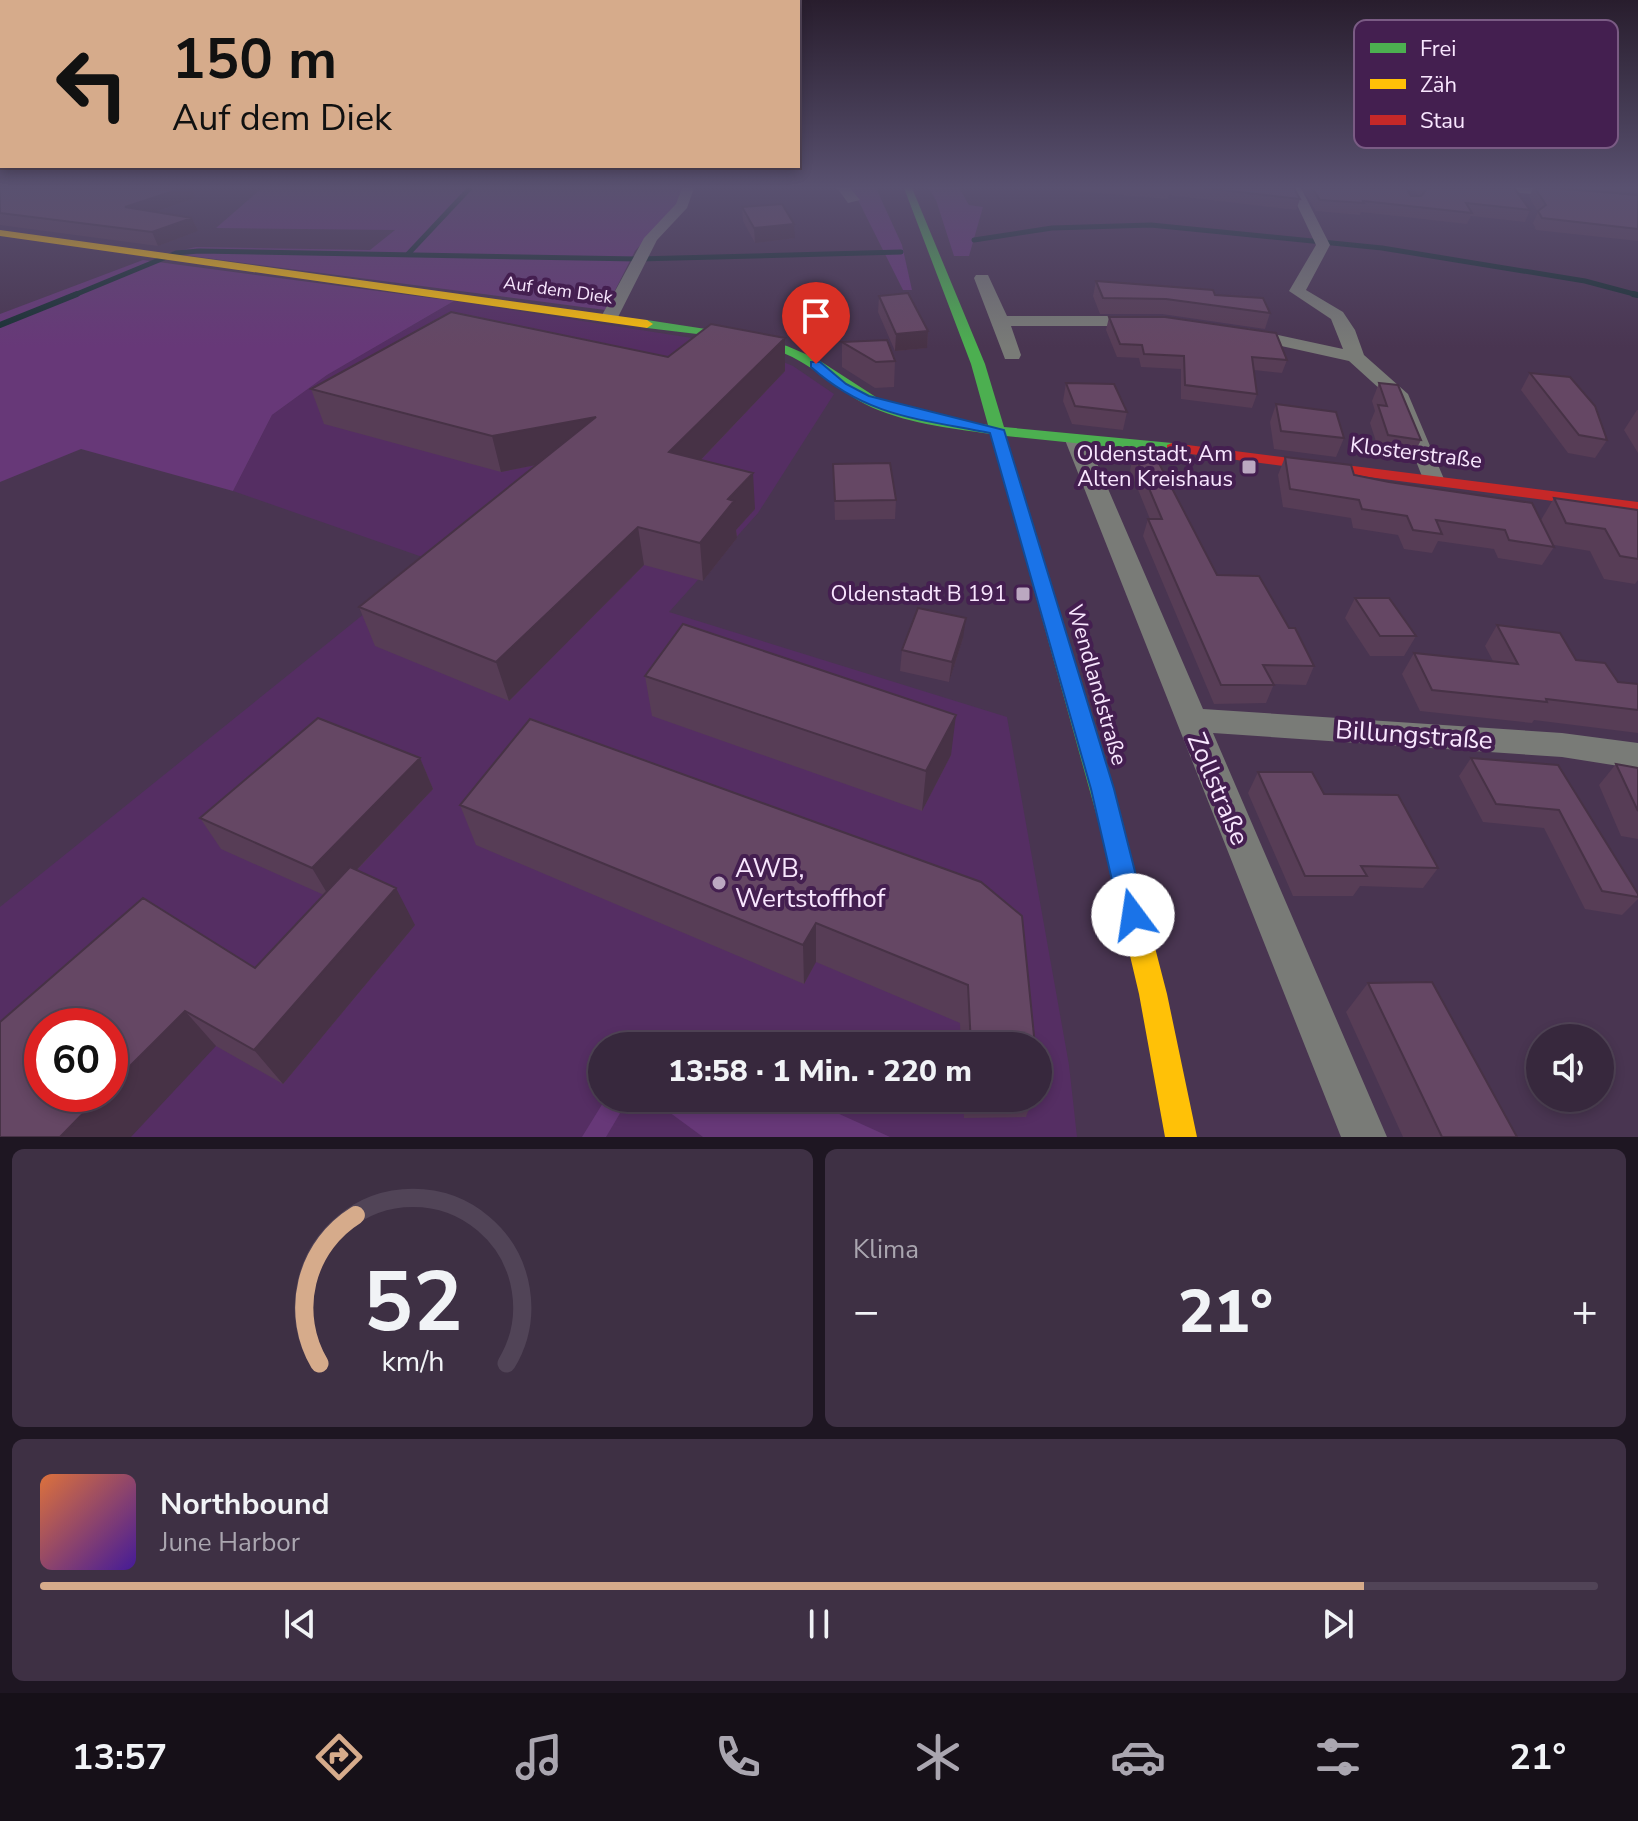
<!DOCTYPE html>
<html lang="de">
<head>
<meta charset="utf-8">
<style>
  :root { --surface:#37283d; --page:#3e3044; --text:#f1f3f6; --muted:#aaa6b0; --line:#514457; --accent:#d6ab8b }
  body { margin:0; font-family:"Nunito Sans",sans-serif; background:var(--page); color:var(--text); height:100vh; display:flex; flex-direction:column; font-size:30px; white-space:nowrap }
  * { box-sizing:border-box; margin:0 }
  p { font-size:26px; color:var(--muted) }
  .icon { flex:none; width:44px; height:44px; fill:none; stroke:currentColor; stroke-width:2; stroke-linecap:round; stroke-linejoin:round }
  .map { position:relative; height:1137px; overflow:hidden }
  .drawer { display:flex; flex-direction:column; gap:12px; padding:12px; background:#1e1622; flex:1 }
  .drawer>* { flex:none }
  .guide { position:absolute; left:0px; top:0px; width:800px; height:168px; box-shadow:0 4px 12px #0003,0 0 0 2px var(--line); background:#d6ab8b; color:#111; overflow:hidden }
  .buttons { position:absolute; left:1526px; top:1024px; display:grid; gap:16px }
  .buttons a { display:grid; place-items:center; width:88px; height:88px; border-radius:50%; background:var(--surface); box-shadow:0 4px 12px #0003,0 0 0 2px var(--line); font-size:40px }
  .speed { position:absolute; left:24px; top:1008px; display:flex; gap:16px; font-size:40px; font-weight:700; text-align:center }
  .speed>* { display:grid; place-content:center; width:104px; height:104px; border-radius:50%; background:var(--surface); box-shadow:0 4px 12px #0003,0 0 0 2px var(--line); line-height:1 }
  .speed .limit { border:12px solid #d22; background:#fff; color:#111 }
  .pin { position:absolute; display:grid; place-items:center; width:68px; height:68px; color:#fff; margin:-82px -34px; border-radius:50% 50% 50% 0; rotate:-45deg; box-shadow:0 0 8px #0007 }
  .pin .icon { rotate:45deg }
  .me { position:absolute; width:88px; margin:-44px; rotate:346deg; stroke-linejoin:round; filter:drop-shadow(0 0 6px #0008) }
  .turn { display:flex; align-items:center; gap:28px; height:168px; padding:0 40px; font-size:36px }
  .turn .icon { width:104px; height:104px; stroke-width:2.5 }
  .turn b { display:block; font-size:56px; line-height:68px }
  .big { font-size:60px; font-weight:800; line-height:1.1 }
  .drawer .tile { flex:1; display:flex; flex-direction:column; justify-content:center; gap:12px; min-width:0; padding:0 28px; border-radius:12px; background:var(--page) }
  .drawer .dial { align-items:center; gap:0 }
  .dial svg { height:208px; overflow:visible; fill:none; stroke:var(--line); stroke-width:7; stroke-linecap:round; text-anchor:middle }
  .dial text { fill:var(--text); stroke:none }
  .song { display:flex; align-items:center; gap:24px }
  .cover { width:96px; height:96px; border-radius:12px; background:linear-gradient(135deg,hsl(20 70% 55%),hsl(260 70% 35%)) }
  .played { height:8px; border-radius:4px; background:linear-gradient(90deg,var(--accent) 85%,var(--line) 85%) }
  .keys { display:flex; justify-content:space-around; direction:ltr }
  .heat { display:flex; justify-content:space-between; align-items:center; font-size:44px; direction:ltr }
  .drawer .tiles { flex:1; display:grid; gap:12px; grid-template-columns:1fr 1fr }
  .tile:last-child { grid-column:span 2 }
  .trip { position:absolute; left:588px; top:1032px; width:464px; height:80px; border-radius:40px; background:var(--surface); box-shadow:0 4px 12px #0003,0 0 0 2px var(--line); font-weight:800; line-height:80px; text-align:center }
  .dock { display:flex; height:128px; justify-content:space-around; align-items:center; background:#161018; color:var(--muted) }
  .dock .icon { width:56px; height:56px }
  .dock .selected { color:var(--accent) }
  .dock b { font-size:36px; color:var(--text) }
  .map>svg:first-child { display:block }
</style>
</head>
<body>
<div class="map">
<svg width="1638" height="1137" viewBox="0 0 1638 1137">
  <rect width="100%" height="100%" fill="#493551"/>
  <!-- built -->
  <path fill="#552e63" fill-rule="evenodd" d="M454 301 744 346 793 366 834 394 758 513 669 612 1007 717 1069 1065 1077 1137H0V907L431 560 233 491 272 415 327 375ZM42 1026H110V1094H42ZM602 1046H1038V1098H602Z"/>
  <!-- green -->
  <path fill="#673878" d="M262 188H682L676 206 635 251 605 310 168 253 196 247 370 250 395 230 216 228Z
    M848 188H876L902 245 912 290H903L858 200Z
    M928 188H959L969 205 983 207 969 256H954L936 200Z
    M143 260 454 301 327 375 272 415 233 491 81 449 0 482V314Z
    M606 1098H629L606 1137H582Z
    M650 1098H804L890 1137H703Z"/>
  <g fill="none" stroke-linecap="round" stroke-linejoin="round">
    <!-- stream-far1 -->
    <path stroke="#193033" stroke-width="5" d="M974 240 1052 228 1151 225 1382 248 1585 281 1638 295
      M408 254 470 188
      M72 296 176 253 199 251 638 259 901 252"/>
    <!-- stream -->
    <path stroke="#193033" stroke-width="6" d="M1633 294 1638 295
      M0 325 77 294"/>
    <!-- street -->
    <path fill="#797b77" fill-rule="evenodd" d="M682 188H694L687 208 657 240 616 321H604L601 317 644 238 676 204Z
      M837 188H850L860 200 848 203Z
      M1289 188H1301L1330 245 1306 290 1343 312 1355 330 1364 355 1408 394 1444 479 1441 484H1425L1392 400 1349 361 1240 337 1237 333 1246 328 1343 349 1331 319 1289 291 1316 245Z
      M1505 188H1548L1638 196V204L1511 192Z
      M976 275H988L1007 316H1143L1152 321 1143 326H1011L1021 355 1019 359H1005L974 278Z
      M1076 434 1087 440 1203 709 1562 733 1638 743V769L1562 757 1213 733 1387 1137H1341L1065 440Z"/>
    <!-- fast -->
    <path fill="#4caf50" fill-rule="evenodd" d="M904 188H912L985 364 1004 427 1172 443 1180 448 1172 453 1006 436 1123 824 1120 831 1111 834 1102 831 1099 824 991 434C950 428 902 423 865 404 835 388 812 364 781 352 738 336 691 334 647 328L641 324 647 320 745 335 787 346 817 359 882 401 924 414 988 425 971 364Z"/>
    <!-- slow -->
    <path fill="#ffc107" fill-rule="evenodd" d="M0 230 647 320 653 324 647 328 0 236Z
      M1111 814 1120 817 1123 824 1167 994 1197 1137H1165L1139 994 1099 824 1102 817Z"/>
    <!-- jam -->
    <path fill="#c62828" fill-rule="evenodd" d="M1172 443 1638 502V512L1167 451V445Z"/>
  </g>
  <!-- wall -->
  <path fill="#573d56" d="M0 188 80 189 85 188H191L195 198 155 212 192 218 198 231 158 246 0 225Z
    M1071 188H1294L1300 199 1296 210 1169 195 1168 199 1076 191Z
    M1302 188H1406L1411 196H1419L1413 188H1514L1530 210 1525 222 1471 216 1467 224 1361 212 1360 215 1316 211Z
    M1533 188H1638V193L1565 189 1638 195V241L1536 230 1533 223 1538 212 1529 197Z
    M742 207 795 238 755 243 743 221Z
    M1096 281 1215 295 1270 313 1265 329 1162 314H1100L1093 296Z
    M879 296 928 331 927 348 895 351 878 312Z
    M1109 317 1287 360 1282 373 1254 370 1257 394 1252 408 1181 399V369L1141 367 1139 358 1117 357 1106 330Z
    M785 338V371L701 460 755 509 736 530 737 538 703 581 644 565 509 701 375 646 359 607 536 465 501 472 324 424 311 389 668 357Z
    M842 342 895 361 894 387 875 388 842 367Z
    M1530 373 1607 440 1595 458 1568 453 1521 390Z
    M1066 383 1127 412 1123 430 1072 424 1063 401Z
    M1379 383 1421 440 1412 458 1380 454 1370 423 1375 411 1372 401Z
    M1276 404 1344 438 1336 457 1274 449 1270 422Z
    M1637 410H1638V453L1624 430Z
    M1134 453 1217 575 1289 628 1314 666 1306 685 1274 684 1266 703 1214 704 1143 536 1148 519H1150L1130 470Z
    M1285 457 1541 520 1554 498 1638 510V580L1635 584 1604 579 1590 551 1554 545V547L1542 565 1498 558 1494 549 1438 541 1432 553 1404 549 1398 535 1353 528 1351 518 1283 507 1278 475Z
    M833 464 896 500 895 519 835 520Z
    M1355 598 1416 636 1404 656H1370L1345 618Z
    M1497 625 1576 660 1618 682 1638 684V733L1534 720 1532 723 1420 711 1402 674 1414 653 1493 661 1485 646Z
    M963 638 949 682 900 671 902 650Z
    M645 676 951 755 922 811 652 716Z
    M420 758 433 789 357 870 415 925 283 1084 216 1046 0 1022 255 968 324 895 221 849 200 818Z
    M1471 758 1558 765 1638 894V899L1622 915 1585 909 1544 828 1483 822 1459 776Z
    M1616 764 1638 768V839L1621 836 1599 785Z
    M1258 772 1324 794 1438 868 1423 888 1360 886 1353 896H1293L1248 793Z
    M460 805 981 882 1035 1046H961L960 1023 816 962 804 984 476 845Z
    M1368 983 1517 1137H1403L1346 1012Z
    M963 1098H1033L1026 1117 964 1118Z"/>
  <!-- shaded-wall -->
  <path fill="#473246" d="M183 188H191L195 198 131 220 125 207Z
    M192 218 198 231 158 246 152 232Z
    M794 224 795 238 755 243 754 228Z
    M928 331 927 348 895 351 896 334Z
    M785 338V371L674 488 669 452Z
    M596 417 602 452 501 472 492 436Z
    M753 473 755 509 736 530 737 538 703 581 700 543 728 499Z
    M638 527 644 565 509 701 496 662Z
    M966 618 963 638 949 682 952 662Z
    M956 715 951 755 922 811 926 771Z
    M420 758 433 789 330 898 312 868Z
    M396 888 415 925 283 1084 254 1050Z
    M816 923V962L804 984 803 945Z
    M185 1011 216 1046 131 1137H60L102 1094H110V1086Z"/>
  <!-- building -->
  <path fill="#654764" stroke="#473246" stroke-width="2" d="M0 188H69L80 189 85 188H183L125 207 192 218 152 232 0 213Z
    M1203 188H1294L1300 199Z
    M1312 188H1406L1411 196H1421L1426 190 1425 188H1514L1530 210 1466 203 1472 213 1363 201 1364 203 1320 200Z
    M1535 188H1554L1638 195V229L1542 218 1538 211 1546 205Z
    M782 204 794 224 754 228 742 207Z
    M1096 281 1213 290 1215 295 1263 298 1270 313 1166 299 1103 298Z
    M908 293 928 331 896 334 879 296Z
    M451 312 668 357 711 324 785 338 669 452 753 473 728 499 734 501 700 543 638 527 496 662 359 607 596 417 492 436 311 389Z
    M1109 317H1165L1276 333 1287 360 1252 357 1257 394 1185 385 1184 356 1144 354 1142 345 1120 344Z
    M887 340 895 361 876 362 842 342Z
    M1530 373 1570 377 1595 406 1607 440 1579 435Z
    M1066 383 1114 384 1127 412 1075 406Z
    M1379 383 1398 385 1421 440 1388 435 1378 405 1387 406Z
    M1276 404 1336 412 1344 438 1281 431Z
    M1150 446 1217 575 1259 576 1289 628H1295L1314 666 1263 665 1274 685H1221L1148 519H1162L1134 453Z
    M1285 457 1351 465 1354 475 1389 482 1532 503 1554 547 1509 540 1505 530 1436 520 1442 534 1413 530 1407 516 1362 509 1359 500 1290 489Z
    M890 463 896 500 835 501 833 464Z
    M1554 498 1638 510V559L1620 556 1605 529 1566 523Z
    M1355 598H1389L1416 636H1380Z
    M918 608 966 618 952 662 902 650Z
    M683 624 956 715 926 771 645 676Z
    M1497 625 1560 633 1576 660 1605 663 1618 682 1638 684V710L1546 699 1547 702 1432 690 1414 653 1518 664Z
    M318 718 420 758 312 868 200 818Z
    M530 719 981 882 1022 916 1035 1046H971L968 985 816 923 803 945 460 805Z
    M1471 758 1558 765 1638 894V897L1602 891 1559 810 1496 804Z
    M1616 764 1638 768V811Z
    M1258 772H1312L1324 794 1398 795 1438 868 1361 866 1367 876H1305Z
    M350 867 396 888 254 1050 185 1011 110 1086V1026H42V1094H102L60 1137H0V1022L143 898 255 968Z
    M1432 982 1517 1137H1442L1368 983Z"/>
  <!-- sky -->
  <linearGradient id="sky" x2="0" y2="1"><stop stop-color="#281d2d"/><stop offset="0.54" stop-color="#595170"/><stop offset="1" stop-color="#595170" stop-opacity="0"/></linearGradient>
  <rect width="1638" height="347" fill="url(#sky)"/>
  <!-- route -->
  <path fill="#1a73e8" stroke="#114b97" stroke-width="2" d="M811 362H820L846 384 869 396 1004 430 1114 789 1146 915 1142 923 1133 927 1124 923 1120 915 1091 789 990 433C920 419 867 417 811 367Z"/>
  <!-- markers -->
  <g fill="#bba8c1" stroke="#441f50" stroke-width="3">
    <rect x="1241" y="459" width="16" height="16" rx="4"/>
    <rect x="1015" y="586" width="16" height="16" rx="4"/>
    <circle cx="719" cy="883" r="8"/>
  </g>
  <g text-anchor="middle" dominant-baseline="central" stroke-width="8" stroke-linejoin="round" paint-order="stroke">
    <!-- far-street labels -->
    <g font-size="18" fill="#f8e6fe" stroke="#441f50">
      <text transform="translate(558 290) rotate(8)">Auf dem Diek</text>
    </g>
    <!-- street labels -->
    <g font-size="22" fill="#f8e6fe" stroke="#441f50">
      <text transform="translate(1416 453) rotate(7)">Klosterstraße</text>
      <text transform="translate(1097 685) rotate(74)">Wendlandstraße</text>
    </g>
    <!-- poi labels -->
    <g font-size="22" fill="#f8e6fe" stroke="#441f50" text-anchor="end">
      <text x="1233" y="454">Oldenstadt, Am<tspan x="1233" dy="25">Alten Kreishaus</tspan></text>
      <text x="1007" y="594">Oldenstadt B 191</text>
    </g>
    <!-- near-street labels -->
    <g font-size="26" fill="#f8e6fe" stroke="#441f50">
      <text transform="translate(1414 735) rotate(4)">Billungstraße</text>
      <text transform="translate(1218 789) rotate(67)">Zollstraße</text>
    </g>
    <!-- near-poi labels -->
    <g font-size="26" fill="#f8e6fe" stroke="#441f50" text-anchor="start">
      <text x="735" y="868">AWB,<tspan x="735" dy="30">Wertstoffhof</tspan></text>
    </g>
  </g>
  <!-- legend -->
  <rect x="1354" y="20" width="264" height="128" rx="12" fill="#441f50" stroke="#7a5b84" stroke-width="2"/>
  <rect x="1370" y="43" width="36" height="10" fill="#4caf50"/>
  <rect x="1370" y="79" width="36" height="10" fill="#ffc107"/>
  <rect x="1370" y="115" width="36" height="10" fill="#c62828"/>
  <g font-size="22" fill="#f8e6fe">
    <text x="1420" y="56">Frei</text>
    <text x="1420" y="92">Zäh</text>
    <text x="1420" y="128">Stau</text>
  </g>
</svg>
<div class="buttons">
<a><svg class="icon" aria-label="sound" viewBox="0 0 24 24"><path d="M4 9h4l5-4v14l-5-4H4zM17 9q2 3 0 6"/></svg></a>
</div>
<div class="speed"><div class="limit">60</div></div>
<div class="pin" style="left:816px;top:364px;background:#d93025"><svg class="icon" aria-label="arrive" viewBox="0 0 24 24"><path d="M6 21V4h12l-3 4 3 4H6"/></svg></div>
<svg class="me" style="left:1133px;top:915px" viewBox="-20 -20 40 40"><circle r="19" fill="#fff"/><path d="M0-13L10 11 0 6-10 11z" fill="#1a73e8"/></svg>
<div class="trip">13:58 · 1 Min. · 220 m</div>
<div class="guide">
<div class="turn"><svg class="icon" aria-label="left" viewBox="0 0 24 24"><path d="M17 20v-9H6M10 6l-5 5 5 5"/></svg><div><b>150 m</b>Auf dem Diek</div></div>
</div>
</div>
<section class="drawer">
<div class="tiles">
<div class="tile dial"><svg viewBox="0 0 100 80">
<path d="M14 69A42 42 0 1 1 86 69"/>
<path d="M14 69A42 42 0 0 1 28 12" stroke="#d6ab8b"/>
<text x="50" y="56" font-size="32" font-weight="700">52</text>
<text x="50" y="72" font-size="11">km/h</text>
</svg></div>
<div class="tile"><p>Klima</p>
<div class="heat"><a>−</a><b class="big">21°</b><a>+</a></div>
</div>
<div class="tile">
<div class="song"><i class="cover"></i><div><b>Northbound</b><p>June Harbor</p></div></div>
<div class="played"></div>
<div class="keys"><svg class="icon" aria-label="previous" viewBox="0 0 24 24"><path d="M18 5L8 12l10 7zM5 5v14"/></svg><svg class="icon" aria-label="pause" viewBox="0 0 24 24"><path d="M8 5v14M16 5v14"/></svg><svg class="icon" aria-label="next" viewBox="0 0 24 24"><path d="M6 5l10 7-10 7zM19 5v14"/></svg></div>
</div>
</div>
</section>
<nav class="dock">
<b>13:57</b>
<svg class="icon selected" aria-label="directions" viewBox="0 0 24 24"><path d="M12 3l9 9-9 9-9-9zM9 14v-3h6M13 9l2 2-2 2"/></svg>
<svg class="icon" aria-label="music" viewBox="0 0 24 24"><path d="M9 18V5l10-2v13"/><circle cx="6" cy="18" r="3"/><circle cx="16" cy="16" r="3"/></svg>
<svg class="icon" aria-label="phone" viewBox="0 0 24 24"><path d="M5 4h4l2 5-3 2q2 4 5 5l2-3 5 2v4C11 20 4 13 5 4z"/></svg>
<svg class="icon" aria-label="climate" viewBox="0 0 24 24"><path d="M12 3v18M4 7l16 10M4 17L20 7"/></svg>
<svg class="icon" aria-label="car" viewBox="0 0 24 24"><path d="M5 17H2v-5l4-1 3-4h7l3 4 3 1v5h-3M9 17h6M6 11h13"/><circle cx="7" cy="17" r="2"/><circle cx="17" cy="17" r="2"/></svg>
<svg class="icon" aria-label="filters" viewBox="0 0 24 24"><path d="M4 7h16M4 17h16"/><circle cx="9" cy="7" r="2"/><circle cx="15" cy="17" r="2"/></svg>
<b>21°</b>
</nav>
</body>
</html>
